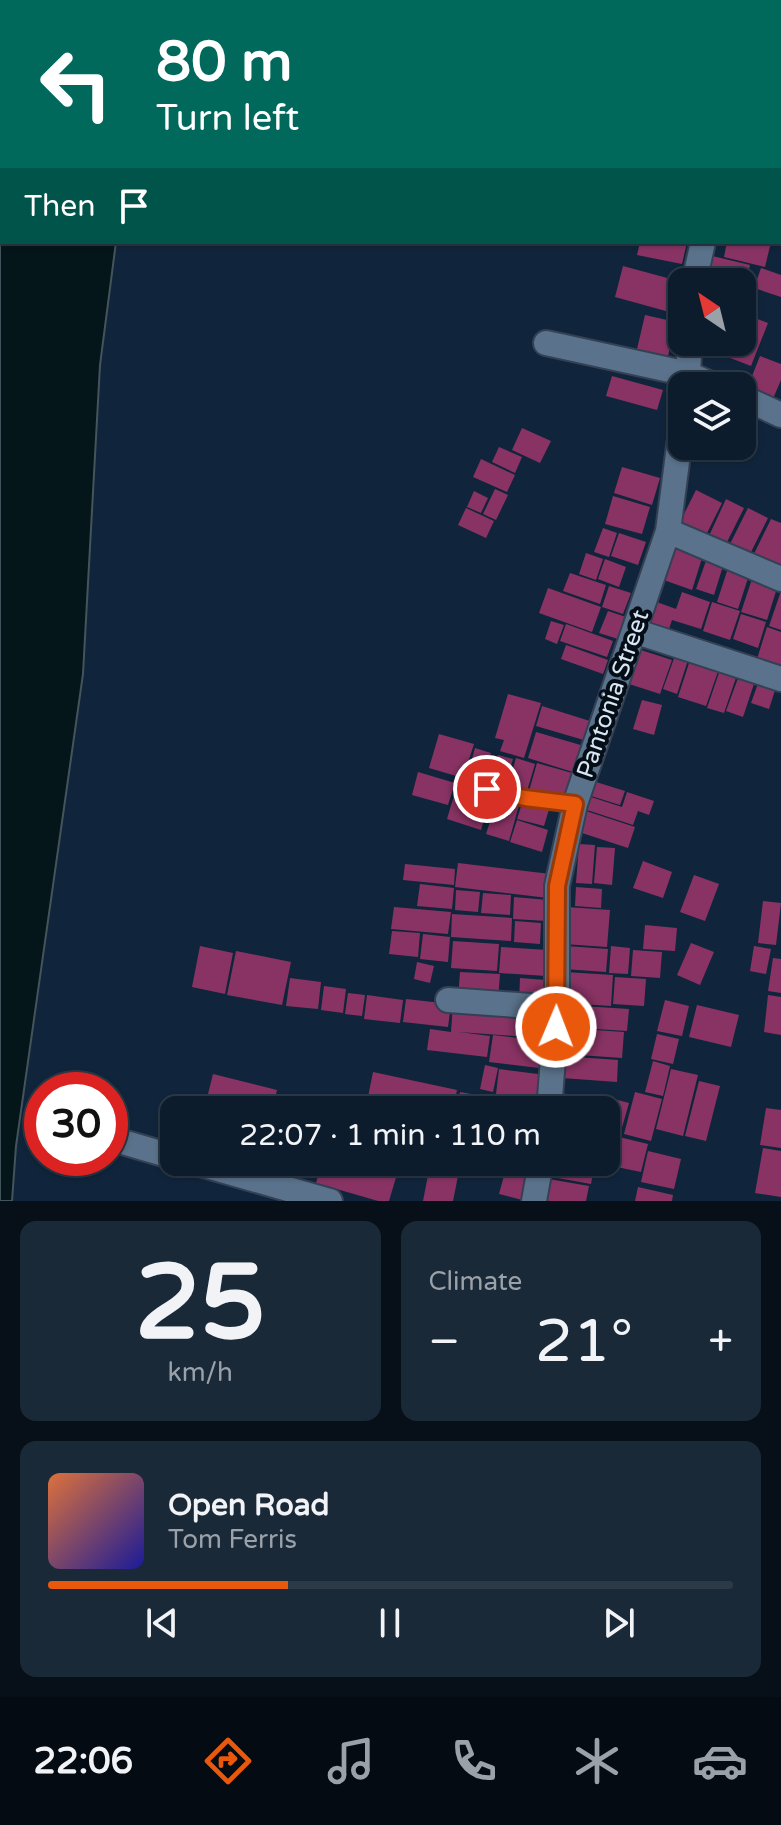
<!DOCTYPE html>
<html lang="en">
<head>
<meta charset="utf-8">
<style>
  :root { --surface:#0c1c2c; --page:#1a2938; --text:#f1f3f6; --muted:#9aa1a9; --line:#2c3a48; --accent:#ea580c }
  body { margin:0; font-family:"Varela Round",sans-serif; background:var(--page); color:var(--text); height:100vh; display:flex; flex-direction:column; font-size:30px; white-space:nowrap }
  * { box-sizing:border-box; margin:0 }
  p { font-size:26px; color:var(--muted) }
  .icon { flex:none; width:44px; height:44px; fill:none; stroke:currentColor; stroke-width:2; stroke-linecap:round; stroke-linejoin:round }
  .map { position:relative; height:1201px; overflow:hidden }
  .details { display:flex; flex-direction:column; gap:20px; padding:20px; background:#070f18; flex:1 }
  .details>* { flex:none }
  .hud { position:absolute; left:0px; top:0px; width:782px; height:244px; box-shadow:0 2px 6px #0004,0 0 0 2px var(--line); background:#00695c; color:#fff; overflow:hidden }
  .needle { width:52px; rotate:325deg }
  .controls { position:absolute; left:668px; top:268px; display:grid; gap:16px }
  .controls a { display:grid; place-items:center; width:88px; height:88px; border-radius:16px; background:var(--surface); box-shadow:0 2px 6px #0004,0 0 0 2px var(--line); font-size:40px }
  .speed { position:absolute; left:24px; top:1072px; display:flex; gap:16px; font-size:40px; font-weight:700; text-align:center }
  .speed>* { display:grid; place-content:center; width:104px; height:104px; border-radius:50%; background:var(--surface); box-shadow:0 2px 6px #0004,0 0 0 2px var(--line); line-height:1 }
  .speed .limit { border:12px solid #d22; background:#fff; color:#111 }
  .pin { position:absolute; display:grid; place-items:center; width:68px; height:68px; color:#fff; margin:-34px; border:4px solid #fff; border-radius:50%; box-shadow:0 2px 8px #0007 }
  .me { position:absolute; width:88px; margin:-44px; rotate:1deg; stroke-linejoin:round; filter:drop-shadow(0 0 6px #0008) }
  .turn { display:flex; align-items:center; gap:28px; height:168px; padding:0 24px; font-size:36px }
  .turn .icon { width:104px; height:104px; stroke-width:2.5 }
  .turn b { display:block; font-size:56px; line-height:68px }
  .then { display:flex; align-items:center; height:76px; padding:0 24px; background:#0003; gap:16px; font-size:30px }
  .big { font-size:60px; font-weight:600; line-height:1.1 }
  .details .card { flex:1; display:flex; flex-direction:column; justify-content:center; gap:12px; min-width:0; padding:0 28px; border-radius:16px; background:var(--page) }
  .details .dial { align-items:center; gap:0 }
  .dial b { font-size:104px; line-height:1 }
  .song { display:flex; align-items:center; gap:24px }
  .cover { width:96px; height:96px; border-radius:12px; background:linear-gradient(135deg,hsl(20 70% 55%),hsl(240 70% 35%)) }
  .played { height:8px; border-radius:4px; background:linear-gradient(90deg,var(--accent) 35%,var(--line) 35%) }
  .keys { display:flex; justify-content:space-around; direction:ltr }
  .heat { display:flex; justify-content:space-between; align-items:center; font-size:44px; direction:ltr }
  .details .tiles { flex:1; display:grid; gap:20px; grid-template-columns:1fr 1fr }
  .card:last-child { grid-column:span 2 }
  .trip { position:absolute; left:160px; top:1096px; width:460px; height:80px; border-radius:16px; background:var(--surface); box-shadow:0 2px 6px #0004,0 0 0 2px var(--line); font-weight:600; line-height:80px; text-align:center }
  .tab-bar { display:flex; height:128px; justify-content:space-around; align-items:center; background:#050b12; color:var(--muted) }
  .tab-bar .icon { width:56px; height:56px }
  .tab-bar .on { color:var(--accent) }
  .tab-bar b { font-size:36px; color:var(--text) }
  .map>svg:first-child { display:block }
</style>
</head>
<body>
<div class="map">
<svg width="781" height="1201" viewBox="0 0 781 1201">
  <rect width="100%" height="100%" fill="#10253b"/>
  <!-- water -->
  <path fill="#05161b" stroke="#44545c" stroke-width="2" d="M0 0H153L2 2V242H116L100 365 83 674 16 1146 12 1201H0Z"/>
  <!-- building -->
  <path fill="#893364" d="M640 242H687L682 264 637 255Z
    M727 242H771L765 267 724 257Z
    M708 255 750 265 743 292 742 282H702Z
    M623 266 682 282 673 313 615 297Z
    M761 268 781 275V297L754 288Z
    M742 313 768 323 751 366 712 351 716 342H742Z
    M645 315 676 322 668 356 637 349Z
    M760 356 781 364V380L772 401 746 391Z
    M612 376 663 390 657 410 606 396Z
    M522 428 551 441 540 463 512 450Z
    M499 447 522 457 515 473 492 462Z
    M481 459 515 475 507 492 473 477Z
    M622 467 660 478 652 505 614 493Z
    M495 489 508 495 496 520 483 514Z
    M696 490 722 503 704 539 678 526Z
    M474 491 488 498 481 513 467 507Z
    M613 496 650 507 642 534 605 524Z
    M726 499 744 508 725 546 708 538Z
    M466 508 494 521 486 538 458 525Z
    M748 508 768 518 749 556 729 546Z
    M771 519 781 523V572L752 558Z
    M603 528 617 533 609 557 594 552Z
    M619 533 646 542 638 565 611 556Z
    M670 544 703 555 692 590 658 578Z
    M586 553 603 559 596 580 579 574Z
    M605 559 626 567 619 587 598 579Z
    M706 561 723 566 714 595 696 589Z
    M729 565 750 572 738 609 717 602Z
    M570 573 606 585 600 604 563 591Z
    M752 579 777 588 767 620 741 612Z
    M609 586 631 593 623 614 602 607Z
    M548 588 601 607 592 632 539 613Z
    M781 591V630L769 626Z
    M682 592 710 602 701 629 672 620 667 635 645 628 654 601 676 609Z
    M712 602 740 611 730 640 703 631Z
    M608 611 626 617 618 639 599 633Z
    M741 614 766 622 758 648 733 639Z
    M551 621 564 625 557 644 545 639Z
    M566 624 613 641 607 657 560 641Z
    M767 627 781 632V667L757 659Z
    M566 645 608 660 603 674 561 659Z
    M638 649 672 660 660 694 626 683Z
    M677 650 690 654 677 694 663 689Z
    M692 654 721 663 706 706 678 697Z
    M722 664 739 669 724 713 707 708Z
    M741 670 757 675 743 717 726 711Z
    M761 675 778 681 769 709 751 703Z
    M508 694 541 703 524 758 500 751 504 740 495 738Z
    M642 700 662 705 654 735 633 729Z
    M542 706 593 722 587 741 536 726Z
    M536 732 584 746 576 773 528 758Z
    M439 734 474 744 463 778 429 768Z
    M475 748 491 753 483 782 467 777Z
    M498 755 513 759 505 786 490 782Z
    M516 758 535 764 527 791 508 786Z
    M537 763 572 773 564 801 529 791Z
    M418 772 455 783 448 805 412 795Z
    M458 782 492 793 481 830 447 819Z
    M596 782 625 791 620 805 591 796Z
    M494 790 521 798 509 841 486 834 492 815 488 813Z
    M627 792 654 801 649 815 638 811 633 825 587 810 591 797 622 807Z
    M523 800 550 806 544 826 517 819Z
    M586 811 635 827 628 848 579 832Z
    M517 820 548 830 542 852 510 842Z
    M579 844 595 845 592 884 576 883Z
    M597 847 615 848 612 885 594 883Z
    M643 861 672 872 663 898 633 888Z
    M458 863 551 874 548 898 455 887Z
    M405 864 455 869 454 885 403 880Z
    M694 875 719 884 705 921 680 912Z
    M420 884 454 888 452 909 417 906Z
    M576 887 602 889 601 908 575 906Z
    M456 890 480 892 478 912 455 910Z
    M483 893 511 895 510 915 481 913Z
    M514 897 548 900 547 921 513 919Z
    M763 901 781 903 776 945 758 943Z
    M394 907 451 912 448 934 391 929Z
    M567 907 610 910 607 947 564 944Z
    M452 914 512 918 511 941 451 937Z
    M515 921 541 923 540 944 514 942Z
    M645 925 677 928 675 951 643 949Z
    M392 931 420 933 418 957 389 954Z
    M423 934 450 937 448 962 420 959Z
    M453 941 499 944 497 971 451 968Z
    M691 943 714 952 700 985 677 975Z
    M200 946 233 953 225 994 192 987Z
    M566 946 608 949 606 972 564 969Z
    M611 946 630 948 628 974 609 973Z
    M754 946 771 949 766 974 750 971Z
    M501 947 548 950 546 976 499 973Z
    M633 950 662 952 660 978 631 976Z
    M236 951 291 962 282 1005 227 995Z
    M773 958 781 959V993L768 991Z
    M417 962 434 966 430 983 414 979Z
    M460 972 500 974 498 1000 458 998Z
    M565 972 613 975 611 1006 563 1003Z
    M615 977 646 979 644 1006 613 1004Z
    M290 978 321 982 318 1009 286 1006Z
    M520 978 546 980 545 1004 519 1002Z
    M324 986 346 989 343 1013 321 1010Z
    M348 993 365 995 362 1016 345 1014Z
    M367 995 403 1000 400 1023 364 1019Z
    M768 995 781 997V1035L764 1032Z
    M406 999 451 1004 448 1027 403 1022Z
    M665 1000 689 1006 682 1036 657 1031Z
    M453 1003 544 1010 542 1038 459 1032 490 1036 487 1057 427 1050 430 1029 451 1032Z
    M566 1005 629 1009 627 1031 564 1027Z
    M697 1005 739 1015 731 1047 689 1037Z
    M566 1028 624 1032 622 1058 564 1054Z
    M657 1034 679 1039 673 1064 651 1059Z
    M493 1035 543 1041 539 1068 489 1062Z
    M563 1056 618 1060 617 1082 562 1078Z
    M653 1061 670 1066 663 1096 645 1092Z
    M485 1065 498 1068 493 1092 480 1089Z
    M499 1069 546 1075 543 1099 496 1094Z
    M671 1069 698 1075 683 1136 656 1129Z
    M373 1072 457 1090 453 1110H378L366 1107Z
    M213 1074 277 1090 272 1110H239L206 1102Z
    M699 1081 720 1086 706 1141 685 1136Z
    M460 1092 482 1096 479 1110H456Z
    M635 1092 662 1099 651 1141 624 1134Z
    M561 1093 608 1101 607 1110H558Z
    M484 1096 509 1101 507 1110H481Z
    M614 1099 629 1103 621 1131 607 1128Z
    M766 1108 781 1110V1148L760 1145Z
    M606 1132 617 1134 612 1164 606 1163Z
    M619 1137 648 1144 641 1172 612 1166Z
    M763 1148 781 1151V1197L755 1193Z
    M648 1151 681 1159 674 1189 641 1182Z
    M322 1162H358L397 1174 389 1201H378L316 1183Z
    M499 1162H531L529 1173 498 1167Z
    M555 1162 595 1163 591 1184 552 1177Z
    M429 1170 458 1176 453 1201H423Z
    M505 1172 532 1179 526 1201 499 1194Z
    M549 1179 589 1186 586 1201H545Z
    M638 1187 673 1195 672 1201H635Z"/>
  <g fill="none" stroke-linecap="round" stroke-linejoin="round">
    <!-- lane casing -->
    <g stroke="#344154" stroke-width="16">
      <path id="lane" d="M487 789 525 798 575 804"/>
    </g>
    <!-- street casing -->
    <g stroke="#344154" stroke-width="28">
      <path id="street" d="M778 2V0
        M694 282 703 242
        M546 343 688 374 716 386
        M687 386 690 342
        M742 397 781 415
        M668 531 781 579
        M634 631 781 679
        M448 1000 557 1008
        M549 1110 557 1008V886L575 804 668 531 682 423
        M126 1143 174 1157
        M193 1162 330 1201
        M534 1201 541 1162"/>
    </g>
    <!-- lane -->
    <use href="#lane" stroke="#5a728b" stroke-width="12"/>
    <!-- street -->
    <use href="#street" stroke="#5a728b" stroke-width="24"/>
  </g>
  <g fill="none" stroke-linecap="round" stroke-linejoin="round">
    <!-- route casing -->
    <g stroke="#983908" stroke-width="20">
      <path id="route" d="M487 789 525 798 575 804 557 886 556 1027"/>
    </g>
    <!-- route -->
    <use href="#route" stroke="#ea580c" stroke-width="14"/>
  </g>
  <g text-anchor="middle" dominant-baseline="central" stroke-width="8" stroke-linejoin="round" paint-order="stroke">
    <!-- street labels -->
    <g font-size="24" fill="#d8e6f4" stroke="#050e17">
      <text transform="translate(613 694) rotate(-71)">Pantonia Street</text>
    </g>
  </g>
</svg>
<div class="controls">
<a><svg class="needle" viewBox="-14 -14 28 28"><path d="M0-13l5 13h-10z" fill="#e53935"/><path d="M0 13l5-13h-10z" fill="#9aa1a9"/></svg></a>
<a><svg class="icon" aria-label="layers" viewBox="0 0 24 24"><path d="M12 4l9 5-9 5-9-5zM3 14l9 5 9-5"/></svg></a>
</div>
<div class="speed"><div class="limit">30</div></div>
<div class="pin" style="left:487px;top:789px;background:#d93025"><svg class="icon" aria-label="arrive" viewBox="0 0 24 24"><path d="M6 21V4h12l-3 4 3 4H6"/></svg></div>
<svg class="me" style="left:556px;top:1027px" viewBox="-20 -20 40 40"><circle r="17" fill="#ea580c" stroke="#fff" stroke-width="3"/><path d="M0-11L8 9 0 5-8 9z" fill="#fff"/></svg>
<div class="trip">22:07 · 1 min · 110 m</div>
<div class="hud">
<div class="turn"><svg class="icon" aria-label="left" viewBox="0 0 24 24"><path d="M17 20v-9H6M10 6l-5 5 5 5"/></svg><div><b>80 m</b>Turn left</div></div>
<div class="then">Then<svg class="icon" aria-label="arrive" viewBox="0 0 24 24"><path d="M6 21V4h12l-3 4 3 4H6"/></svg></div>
</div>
</div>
<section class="details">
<div class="tiles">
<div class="card dial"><b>25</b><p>km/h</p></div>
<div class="card"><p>Climate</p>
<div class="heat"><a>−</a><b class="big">21°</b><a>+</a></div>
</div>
<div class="card">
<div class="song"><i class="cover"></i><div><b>Open Road</b><p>Tom Ferris</p></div></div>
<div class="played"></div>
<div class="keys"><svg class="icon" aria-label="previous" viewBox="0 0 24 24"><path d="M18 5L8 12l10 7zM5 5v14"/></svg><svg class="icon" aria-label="pause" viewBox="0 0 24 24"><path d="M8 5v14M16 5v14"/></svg><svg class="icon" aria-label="next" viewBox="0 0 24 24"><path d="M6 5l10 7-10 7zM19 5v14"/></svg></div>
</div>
</div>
</section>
<nav class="tab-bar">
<b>22:06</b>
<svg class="icon on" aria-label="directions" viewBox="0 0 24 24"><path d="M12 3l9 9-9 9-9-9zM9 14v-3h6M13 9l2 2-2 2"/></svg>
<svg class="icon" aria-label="music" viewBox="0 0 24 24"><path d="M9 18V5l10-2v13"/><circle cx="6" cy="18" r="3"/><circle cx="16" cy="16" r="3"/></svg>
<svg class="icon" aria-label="phone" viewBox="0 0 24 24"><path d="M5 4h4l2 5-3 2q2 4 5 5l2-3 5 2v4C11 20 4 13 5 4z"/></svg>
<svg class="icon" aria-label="climate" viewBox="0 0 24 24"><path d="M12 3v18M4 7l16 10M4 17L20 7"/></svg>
<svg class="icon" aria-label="car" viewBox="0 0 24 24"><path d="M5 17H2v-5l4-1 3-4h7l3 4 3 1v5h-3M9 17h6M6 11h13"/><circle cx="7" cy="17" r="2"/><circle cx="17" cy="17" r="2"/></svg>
</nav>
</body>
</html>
